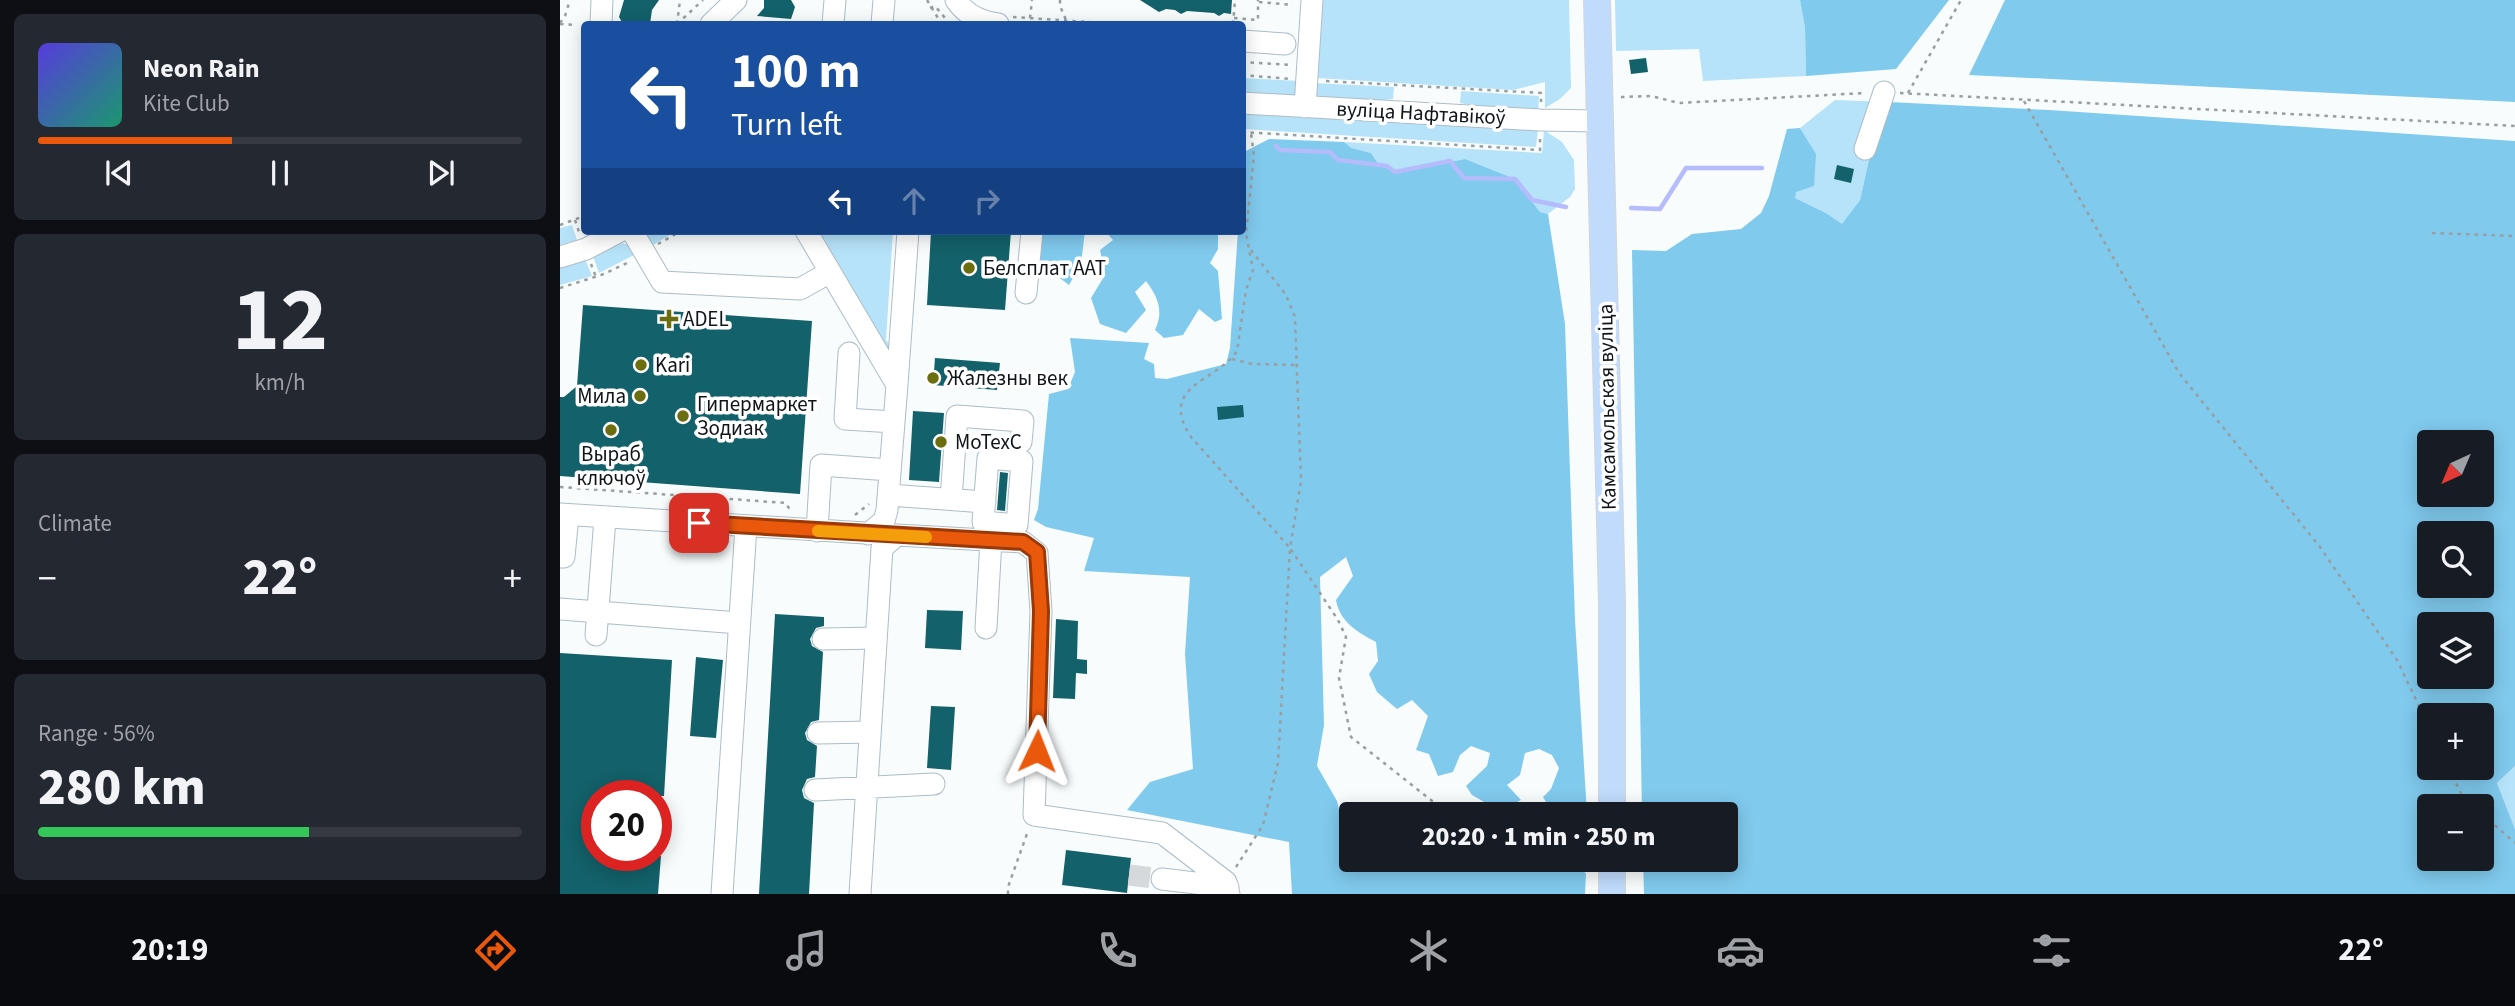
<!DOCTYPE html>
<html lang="en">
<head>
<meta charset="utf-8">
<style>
  :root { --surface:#171b24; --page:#242831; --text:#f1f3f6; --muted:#9ea1a6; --line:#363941; --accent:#ea580c }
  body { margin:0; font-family:"Source Sans 3",sans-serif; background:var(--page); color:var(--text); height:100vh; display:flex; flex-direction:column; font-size:26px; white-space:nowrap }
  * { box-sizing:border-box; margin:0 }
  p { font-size:23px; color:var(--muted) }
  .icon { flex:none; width:38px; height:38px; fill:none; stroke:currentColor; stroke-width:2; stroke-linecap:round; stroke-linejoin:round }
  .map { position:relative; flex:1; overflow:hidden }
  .sheet { display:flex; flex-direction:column; gap:14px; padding:14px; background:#0d0f14; width:560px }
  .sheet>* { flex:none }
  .hud { position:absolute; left:21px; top:21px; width:665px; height:214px; border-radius:7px; box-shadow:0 4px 18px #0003; background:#1a4fa0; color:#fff; overflow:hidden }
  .needle { width:46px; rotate:224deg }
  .fabs { position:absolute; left:1857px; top:430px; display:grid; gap:14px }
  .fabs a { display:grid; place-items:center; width:77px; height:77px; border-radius:7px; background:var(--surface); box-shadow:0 4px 18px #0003; font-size:35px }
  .speed { position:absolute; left:21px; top:780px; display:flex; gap:14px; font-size:35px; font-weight:700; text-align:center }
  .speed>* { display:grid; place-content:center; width:91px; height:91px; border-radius:50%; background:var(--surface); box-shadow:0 4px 18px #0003; line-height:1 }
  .speed .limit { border:10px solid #d22; background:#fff; color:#111 }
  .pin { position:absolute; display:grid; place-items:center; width:60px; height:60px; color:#fff; margin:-30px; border-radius:14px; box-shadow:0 4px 10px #0006 }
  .me { position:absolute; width:77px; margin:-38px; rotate:2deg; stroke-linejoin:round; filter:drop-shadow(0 0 5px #0008) }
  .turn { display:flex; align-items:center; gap:24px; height:147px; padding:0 35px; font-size:32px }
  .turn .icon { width:91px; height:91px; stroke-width:2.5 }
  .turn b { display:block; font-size:49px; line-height:60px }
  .lanes { display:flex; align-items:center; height:66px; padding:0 35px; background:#0003; justify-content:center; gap:35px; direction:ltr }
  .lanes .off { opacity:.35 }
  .big { font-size:52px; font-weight:800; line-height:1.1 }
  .sheet .widget { flex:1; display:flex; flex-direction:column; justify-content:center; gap:10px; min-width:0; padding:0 24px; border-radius:10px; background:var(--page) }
  .sheet .dial { align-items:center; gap:0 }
  .dial b { font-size:91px; line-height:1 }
  .song { display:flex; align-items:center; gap:21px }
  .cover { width:84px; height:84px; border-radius:10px; background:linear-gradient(135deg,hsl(250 70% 55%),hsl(160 70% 35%)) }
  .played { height:7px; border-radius:4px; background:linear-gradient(90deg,var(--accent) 40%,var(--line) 40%) }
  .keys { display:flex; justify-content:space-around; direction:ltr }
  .heat { display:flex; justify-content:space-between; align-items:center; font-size:38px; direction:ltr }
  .charge { height:10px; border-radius:5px; background:linear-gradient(90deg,#34c759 56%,var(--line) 0) }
  .trip { position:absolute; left:779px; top:802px; width:399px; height:70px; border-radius:7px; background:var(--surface); box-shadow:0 4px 18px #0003; font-weight:800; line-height:70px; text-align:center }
  .tab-bar { display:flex; height:112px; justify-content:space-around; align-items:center; background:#090b0e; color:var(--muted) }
  .tab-bar .icon { width:49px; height:49px }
  .tab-bar .active { color:var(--accent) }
  .tab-bar b { font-size:32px; color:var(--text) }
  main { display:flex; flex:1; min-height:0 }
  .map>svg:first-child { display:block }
</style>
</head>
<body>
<main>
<section class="sheet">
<div class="widget">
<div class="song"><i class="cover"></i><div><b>Neon Rain</b><p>Kite Club</p></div></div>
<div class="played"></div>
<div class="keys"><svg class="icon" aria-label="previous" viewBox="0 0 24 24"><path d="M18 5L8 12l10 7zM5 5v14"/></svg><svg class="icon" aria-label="pause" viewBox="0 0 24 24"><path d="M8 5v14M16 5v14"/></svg><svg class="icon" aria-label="next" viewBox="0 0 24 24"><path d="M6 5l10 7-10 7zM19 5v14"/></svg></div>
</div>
<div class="widget dial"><b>12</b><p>km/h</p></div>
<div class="widget"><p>Climate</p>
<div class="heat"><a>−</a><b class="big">22°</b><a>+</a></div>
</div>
<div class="widget"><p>Range · 56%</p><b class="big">280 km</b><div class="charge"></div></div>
</section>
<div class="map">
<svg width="1955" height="894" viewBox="0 0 1955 894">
  <rect width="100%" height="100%" fill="#f8fcfd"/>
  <!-- green -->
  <path fill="#b6e3f9" d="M762 0H1009L1011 88 1000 99 985 108V82L953 90 757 78Z
    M1055 0H1240L1245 28 1246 76 1143 81 1139 49 1056 51Z
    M682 78 740 81 737 94 732 96 683 93Z
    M753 83 834 87 833 99C810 101 776 109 756 96Z
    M901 91 979 96 978 114 940 111 900 103Z
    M1275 100 1329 102 1315 133 1300 200 1282 225 1266 213 1235 198V192L1256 155 1240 128Z
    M682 111 978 129 976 147 683 129Z
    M984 130 1002 142 1014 160 1015 189 1010 197 988 214 980 212 954 179 905 159 835 172 827 166 819 165 811 153 790 148 784 142 982 153Z
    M12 225 17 240 0 245V228Z
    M86 231H116L90 247 86 241Z
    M257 231H333L326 340 331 346 330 354Z
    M62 243 72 246 78 253 39 273 33 256Z
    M25 259 32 276 0 285V267Z
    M1955 766V829L1937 783Z"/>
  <!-- forest -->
  <path fill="#80caee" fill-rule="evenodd" d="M1240 0H1389L1336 69 1246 76 1245 28Z
    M1445 0H1955V102L1409 75Z
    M1329 102 1489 110 1955 141V766L1937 783 1955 829V894H1084L1083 859H1166V814H1082L1072 250 1106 251 1132 234 1181 229 1201 213 1209 196 1227 129 1240 128 1256 154 1254 186 1236 192 1235 198 1266 213 1282 224 1300 200 1315 133ZM1869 443H1922V495H1869ZM1869 534H1922V586H1869ZM1869 625H1922V677H1869ZM1869 716H1922V768H1869ZM1869 807H1922V859H1869Z
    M709 139 784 142 791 148 811 153 819 165 827 166 835 172 905 159 955 179 980 212 988 214 1005 324 1015 620 1027 814H993L983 797 991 789 999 768 992 755 979 749 965 753 960 775 947 785 961 800 940 811 912 795 906 786 927 766 930 753 911 746 900 755 893 772 878 776 869 754 856 750 868 716 852 700 837 709 817 692 809 674 818 661 816 642C797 632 780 622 776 600L793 576 786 557 760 577 764 725 757 766 777 801 791 859H795L803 867 814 859H1016L1026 874 1025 894H732L729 842 567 810 590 782 633 769 625 654 630 577 524 571 534 538 486 527 474 520 478 509 489 394 508 389 515 372 510 338 589 343 584 359 594 364 595 378 607 379 666 364 670 348 678 231H682L684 152Z
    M481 231H525L521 264 509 285 480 263Z
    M545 231H658V249L650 263 658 271 662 319 655 322 639 309 623 335 604 338 595 330C604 311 598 297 586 281L575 292 586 310 566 333 540 324 531 298 545 275 540 250 553 240Z"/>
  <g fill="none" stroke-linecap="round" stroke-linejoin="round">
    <!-- stream -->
    <path stroke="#b4bcfc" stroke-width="4.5" d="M716 146 720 150 770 152 778 160 827 166 835 172 890 161 904 178 955 179 972 200 1006 207
      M1071 208 1100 209 1126 168H1202"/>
  </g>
  <!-- building -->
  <path fill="#13616a" d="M64 0H99L92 10 90 24H63L59 17Z
    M204 0H231L235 7 231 19 197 16 204 8Z
    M580 0H672L671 14 664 13 659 16 654 13 627 11 621 14 615 10 606 9 599 12Z
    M1086 58 1088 72 1071 74 1069 60Z
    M1277 165 1294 169 1291 183 1274 179Z
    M371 231H451L445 310 367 305Z
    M23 305 252 321 240 494 0 476V397H4L17 386Z
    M375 358 440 363 437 390 373 385Z
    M683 405 684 417 658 420 657 407Z
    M353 411 384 413 379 482 349 480Z
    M440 472 448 473 445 511 437 510Z
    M367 610 403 611 401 650 365 648Z
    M215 614 264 617V626L256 628 250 639 252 646 263 652 259 720 251 722 245 733 247 740 257 746 255 777 247 779 242 790 244 798 254 803 249 894H199Z
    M496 619 518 621 517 659 527 660V674L516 673 515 699 493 698Z
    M0 653 112 660 104 796H37V856H101L98 894H0Z
    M136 657 163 660 156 738 130 736Z
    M371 706 395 707 391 770 367 768Z
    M506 850 571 858 567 893 502 885Z"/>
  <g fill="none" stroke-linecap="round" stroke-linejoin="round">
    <!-- minor-tunnel -->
    <path stroke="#d5d9db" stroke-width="21" stroke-dasharray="21 10" stroke-linecap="butt" d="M569 875 602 879"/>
    <!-- minor casing -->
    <g stroke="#adbdc6" stroke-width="23">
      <path id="minor" d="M396 0C406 15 421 22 438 24
        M41 24 42 0
        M151 24 176 0
        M273 24 275 0
        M322 24 324 0
        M682 41 725 44
        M682 103 980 120 1039 121
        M745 107 752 0
        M1305 149 1324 92
        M72 231 102 282 240 289 270 272
        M246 231 337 385 327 510 324 521 308 534
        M0 257 26 249 60 231
        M466 293 472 231
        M289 353 285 419 334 422
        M337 385 348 231
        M428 458 462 461 457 525 423 522Z
        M329 495 425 502
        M391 499 397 416 463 421 461 442
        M0 514 337 535
        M257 531 261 465 330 470
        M0 557H4L8 515H6
        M0 609 179 623
        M426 628 431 540
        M36 635 45 518
        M263 639 316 638
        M258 733 310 732
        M255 790 374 784
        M602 879 668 887
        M162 894 186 526
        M300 894 322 548 337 535 463 542 477 553 481 611 474 815 602 833 666 882 669 894"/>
    </g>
    <!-- major casing -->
    <g stroke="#d4d5d5" stroke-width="28">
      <path id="major" d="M1037 0 1052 603V814
        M1052 859V894"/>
    </g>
    <!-- path -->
    <path stroke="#999ea0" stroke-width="2.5" stroke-dasharray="3.5 5" stroke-linecap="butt" d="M367 0 381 23
      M500 0V6L506 20
      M699 2 733 5
      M370 8 375 6 390 24
      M453 17 558 24
      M470 18 472 0
      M674 18 698 20V0
      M0 23 5 16 10 0
      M0 24 16 25
      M117 24 143 0
      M117 24 120 0
      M673 24 675 0
      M682 62 732 65
      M682 75 731 79
      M766 81 981 93V102
      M1340 93 1955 126
      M1348 93 1401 0
      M1061 97 1091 96 1119 103 1305 93
      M1464 101 1619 373 1760 547 1837 660 1869 727
      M682 132 980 150V136
      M15 220 19 232
      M0 225 24 216
      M1872 233 1955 236
      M98 244 121 231
      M691 250 726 295 735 317 741 481 730 548 778 620 786 637 779 678 791 737 876 804 905 814
      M31 264 36 277
      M0 288 44 274 69 262
      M672 359 692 364 737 365
      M0 487 226 503 230 510
      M295 515 309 504
      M1889 768 1903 798 1913 807
      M1922 814 1955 843
      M676 867 703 825 718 763 730 548 631 437C597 385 657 382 677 351L686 290 693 270 686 233 694 156 691 133
      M448 894V887L468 831"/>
    <!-- minor -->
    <use href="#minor" stroke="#fff" stroke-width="21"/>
    <!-- major -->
    <use href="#major" stroke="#c1dbfd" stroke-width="26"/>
  </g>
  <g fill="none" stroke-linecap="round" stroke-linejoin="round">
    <!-- route casing -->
    <g stroke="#983908" stroke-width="18">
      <path id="route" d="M139 523 463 542 477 552 481 611 477 751"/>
    </g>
    <!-- route -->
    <use href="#route" stroke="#ea580c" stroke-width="12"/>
    <!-- slow -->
    <path stroke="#f59e0b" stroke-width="12" d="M258 531 366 537"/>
  </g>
  <!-- markers -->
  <g fill="#6c6d0e" stroke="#fff" stroke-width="2.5">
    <circle cx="409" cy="268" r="7"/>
    <path d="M105.5 308.5h7v7h7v7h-7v7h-7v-7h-7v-7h7z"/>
    <circle cx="81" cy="365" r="7"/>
    <circle cx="373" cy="378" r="7"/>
    <circle cx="80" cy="396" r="7"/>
    <circle cx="123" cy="416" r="7"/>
    <circle cx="51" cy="430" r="7"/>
    <circle cx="381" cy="442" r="7"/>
  </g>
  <g text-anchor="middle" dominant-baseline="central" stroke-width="7" stroke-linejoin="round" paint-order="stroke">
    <!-- street labels -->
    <g font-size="21" fill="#0f1518" stroke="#fff">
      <text transform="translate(861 113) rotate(3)">вуліца Нафтавікоў</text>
      <text transform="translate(1047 407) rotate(-91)">Камсамольская вуліца</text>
    </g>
    <!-- poi labels -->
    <g font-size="21" fill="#0f1518" stroke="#fff" text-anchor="start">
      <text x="423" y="268">Белсплат ААТ</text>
      <text x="123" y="319">ADEL</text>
      <text x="95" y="365">Kari</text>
      <text x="387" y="378">Жалезны век</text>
      <text x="66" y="396" text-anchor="end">Мила</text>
      <text x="137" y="404">Гипермаркет<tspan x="137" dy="24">Зодиак</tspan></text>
      <text x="395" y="442">MoTexC</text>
      <text x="51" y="454" text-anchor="middle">Выраб<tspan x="51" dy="24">ключоў</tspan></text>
    </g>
  </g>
</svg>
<div class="fabs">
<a><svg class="needle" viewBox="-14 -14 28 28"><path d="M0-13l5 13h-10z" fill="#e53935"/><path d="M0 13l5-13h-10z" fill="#9ea1a6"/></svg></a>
<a><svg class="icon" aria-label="search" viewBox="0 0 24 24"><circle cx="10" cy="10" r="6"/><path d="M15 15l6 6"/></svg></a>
<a><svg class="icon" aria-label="layers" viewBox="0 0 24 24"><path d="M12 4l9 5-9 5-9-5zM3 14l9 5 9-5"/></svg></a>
<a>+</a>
<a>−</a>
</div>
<div class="speed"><div class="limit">20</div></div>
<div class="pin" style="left:139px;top:523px;background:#d93025"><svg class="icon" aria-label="arrive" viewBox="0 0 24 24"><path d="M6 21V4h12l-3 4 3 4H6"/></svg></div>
<svg class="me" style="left:477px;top:751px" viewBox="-20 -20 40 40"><path d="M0-17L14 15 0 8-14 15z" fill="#ea580c" stroke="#fff" stroke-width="4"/></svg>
<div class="trip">20:20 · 1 min · 250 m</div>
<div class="hud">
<div class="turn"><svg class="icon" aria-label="left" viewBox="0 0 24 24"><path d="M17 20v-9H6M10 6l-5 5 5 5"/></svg><div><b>100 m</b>Turn left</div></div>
<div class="lanes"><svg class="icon" aria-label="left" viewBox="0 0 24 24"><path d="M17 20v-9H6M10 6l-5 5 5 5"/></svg><svg class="icon off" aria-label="ahead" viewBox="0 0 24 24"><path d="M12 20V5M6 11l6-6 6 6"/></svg><svg class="icon off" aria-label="right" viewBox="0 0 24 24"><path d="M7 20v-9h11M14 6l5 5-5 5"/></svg></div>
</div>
</div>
</main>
<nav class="tab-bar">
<b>20:19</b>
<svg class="icon active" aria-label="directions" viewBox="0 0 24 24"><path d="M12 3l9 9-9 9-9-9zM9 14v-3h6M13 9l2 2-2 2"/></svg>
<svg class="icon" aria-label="music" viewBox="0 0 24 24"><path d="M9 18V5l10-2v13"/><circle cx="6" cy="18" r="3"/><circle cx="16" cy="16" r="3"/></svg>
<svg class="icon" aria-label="phone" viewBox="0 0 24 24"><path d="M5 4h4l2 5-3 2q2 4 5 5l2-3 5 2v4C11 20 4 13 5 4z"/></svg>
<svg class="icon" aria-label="climate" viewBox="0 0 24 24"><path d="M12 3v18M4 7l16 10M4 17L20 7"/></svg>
<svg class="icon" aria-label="car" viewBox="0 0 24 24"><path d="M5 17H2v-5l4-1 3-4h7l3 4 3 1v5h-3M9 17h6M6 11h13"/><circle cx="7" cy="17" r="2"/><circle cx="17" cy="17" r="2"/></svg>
<svg class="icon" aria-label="filters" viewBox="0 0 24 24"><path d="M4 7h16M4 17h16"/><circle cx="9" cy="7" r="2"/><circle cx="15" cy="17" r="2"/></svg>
<b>22°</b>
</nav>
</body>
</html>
